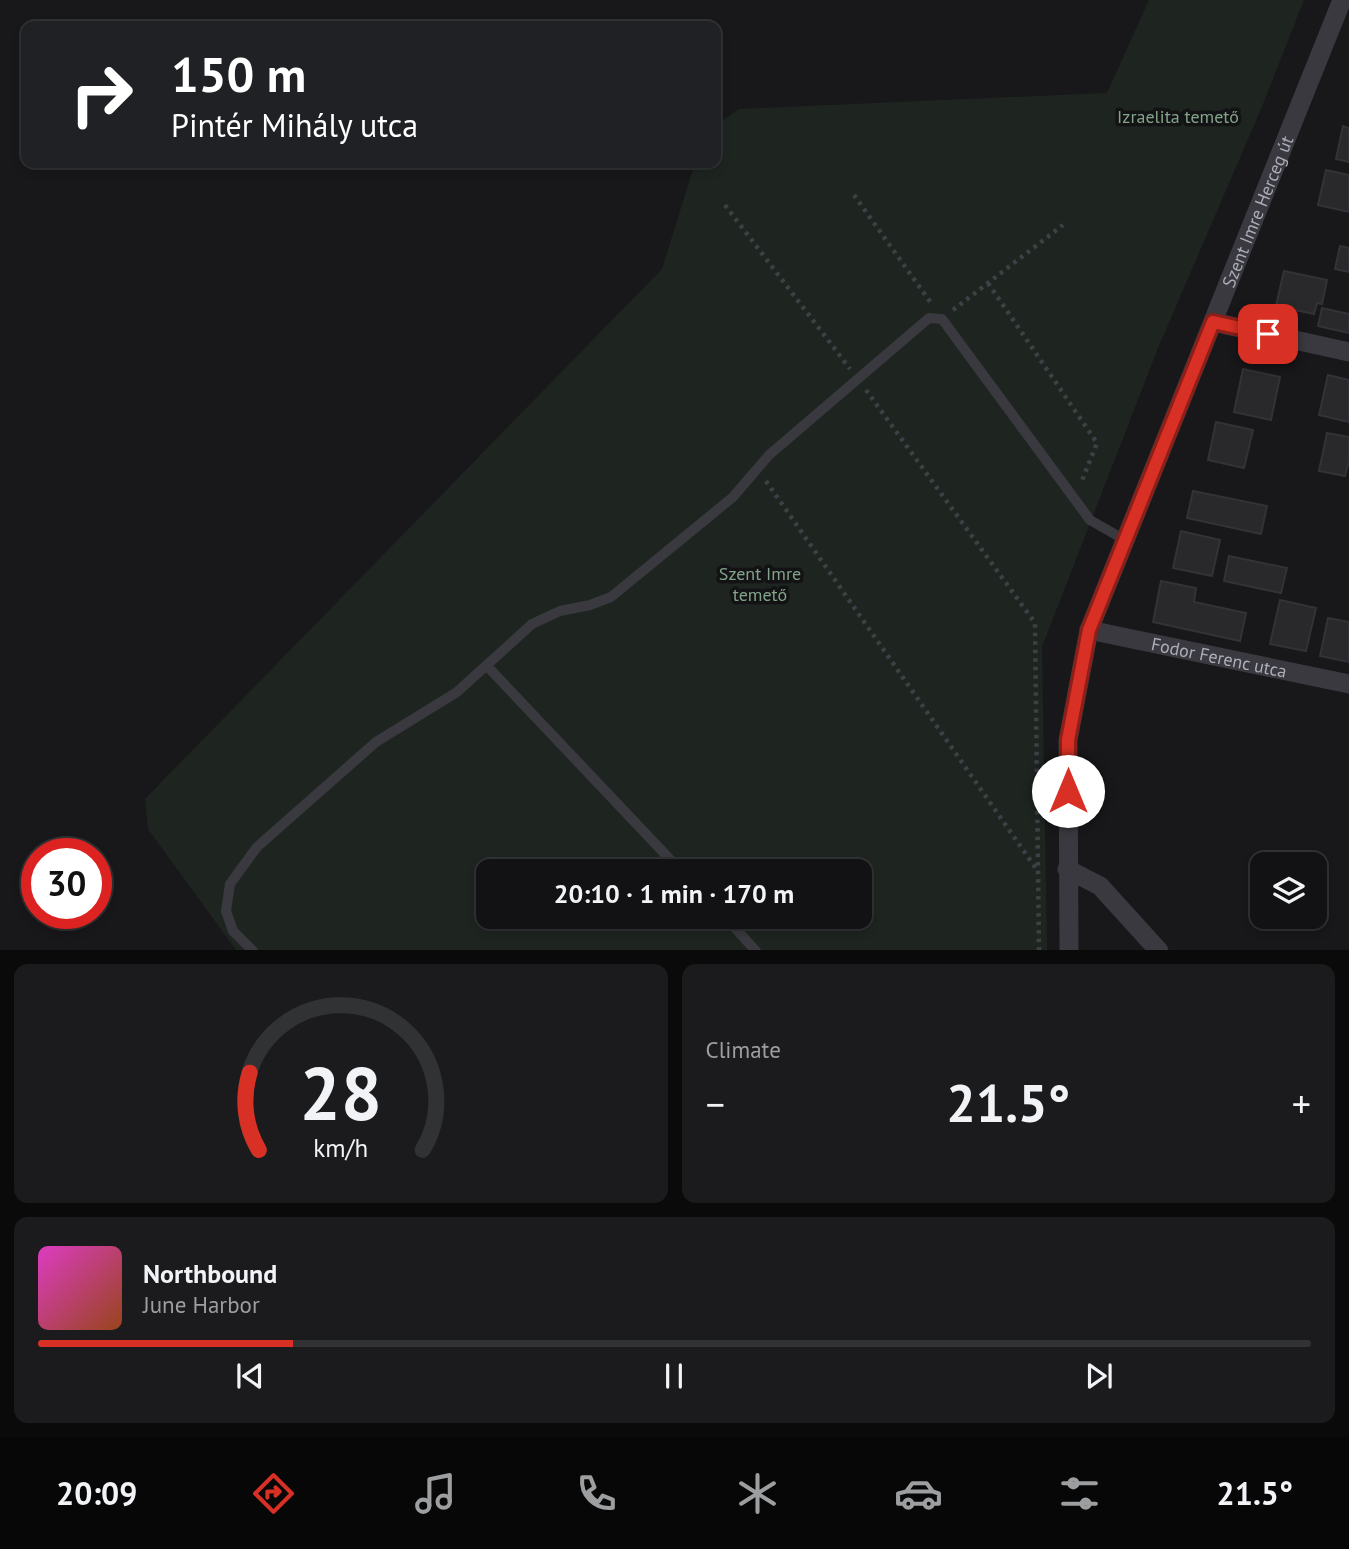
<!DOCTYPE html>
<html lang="en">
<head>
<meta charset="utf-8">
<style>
  :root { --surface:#121214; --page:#1b1b1d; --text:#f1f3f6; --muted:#9c9ea0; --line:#313234; --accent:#d93025 }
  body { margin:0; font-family:"PT Sans",sans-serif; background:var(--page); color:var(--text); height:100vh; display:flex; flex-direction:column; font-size:26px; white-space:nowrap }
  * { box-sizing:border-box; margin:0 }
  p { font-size:23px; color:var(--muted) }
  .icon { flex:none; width:38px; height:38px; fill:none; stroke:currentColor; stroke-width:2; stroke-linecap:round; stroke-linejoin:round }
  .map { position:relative; height:950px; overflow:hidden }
  .panel { display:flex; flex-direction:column; gap:14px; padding:14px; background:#0a0a0b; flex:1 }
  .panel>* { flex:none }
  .guide { position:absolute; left:21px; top:21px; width:700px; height:147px; border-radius:14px; box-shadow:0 4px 10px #0003,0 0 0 2px var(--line); background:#202124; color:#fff; overflow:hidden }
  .fabs { position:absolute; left:1250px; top:852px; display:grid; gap:14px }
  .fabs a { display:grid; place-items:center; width:77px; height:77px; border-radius:14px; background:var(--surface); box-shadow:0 4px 10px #0003,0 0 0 2px var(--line); font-size:35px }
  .speed { position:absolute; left:21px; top:838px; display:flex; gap:14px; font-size:35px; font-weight:700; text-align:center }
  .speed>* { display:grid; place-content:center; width:91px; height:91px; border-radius:50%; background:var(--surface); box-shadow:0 4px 10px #0003,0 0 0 2px var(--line); line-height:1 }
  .speed .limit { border:10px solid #d22; background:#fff; color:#111 }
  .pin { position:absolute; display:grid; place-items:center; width:60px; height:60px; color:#fff; margin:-30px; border-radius:14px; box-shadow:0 4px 10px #0006 }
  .me { position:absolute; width:77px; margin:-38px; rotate:0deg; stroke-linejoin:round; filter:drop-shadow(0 0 5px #0008) }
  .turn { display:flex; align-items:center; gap:24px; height:147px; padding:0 35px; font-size:32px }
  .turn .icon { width:91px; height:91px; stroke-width:2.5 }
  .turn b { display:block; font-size:49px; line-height:60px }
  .big { font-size:52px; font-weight:600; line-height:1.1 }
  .panel .widget { flex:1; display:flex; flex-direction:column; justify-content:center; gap:10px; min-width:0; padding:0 24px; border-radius:14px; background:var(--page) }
  .panel .dial { align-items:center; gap:0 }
  .dial svg { height:182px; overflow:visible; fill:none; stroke:var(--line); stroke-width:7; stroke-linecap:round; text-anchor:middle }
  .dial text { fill:var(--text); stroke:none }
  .song { display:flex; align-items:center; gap:21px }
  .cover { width:84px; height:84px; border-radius:10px; background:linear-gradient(135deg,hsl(310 70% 55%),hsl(20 70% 35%)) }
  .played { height:7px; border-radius:4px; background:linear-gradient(90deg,var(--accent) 20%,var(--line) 20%) }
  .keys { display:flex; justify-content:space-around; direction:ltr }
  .heat { display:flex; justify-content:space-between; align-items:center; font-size:38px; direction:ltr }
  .panel .tiles { flex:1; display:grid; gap:14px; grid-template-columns:1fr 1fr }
  .widget:last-child { grid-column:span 2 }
  .trip { position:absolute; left:476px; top:859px; width:396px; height:70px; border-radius:14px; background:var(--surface); box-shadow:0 4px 10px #0003,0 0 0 2px var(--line); font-weight:600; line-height:70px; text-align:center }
  .dock { display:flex; height:112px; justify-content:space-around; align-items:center; background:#070708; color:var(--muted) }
  .dock .icon { width:49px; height:49px }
  .dock .active { color:var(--accent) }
  .dock b { font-size:32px; color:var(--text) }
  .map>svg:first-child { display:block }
</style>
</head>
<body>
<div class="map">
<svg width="1349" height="951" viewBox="0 0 1349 951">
  <rect width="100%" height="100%" fill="#18181a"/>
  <!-- green -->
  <path fill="#1e2520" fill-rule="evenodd" d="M1149 0H1304L1261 109 1158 348 1042 647 1047 950H236L148 829 145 799 662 269 695 163H716V125L739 109 1107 93ZM488 872H859V917H488Z"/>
  <!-- building -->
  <path fill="#29282b" stroke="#333236" stroke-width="2" d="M1343 126 1349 128V162L1336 159Z
    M1326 170 1349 175V212L1318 205Z
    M1340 246 1349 248V272L1335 269Z
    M1284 271 1327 280 1322 304 1317 303 1314 314 1276 306Z
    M1322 308 1349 314V333L1318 326Z
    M1243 369 1280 377 1271 420 1234 412Z
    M1328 375 1349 380V422L1319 415Z
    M1216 422 1253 430 1244 468 1208 460Z
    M1327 433 1349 437V460L1345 476 1319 471Z
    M1193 491 1267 506 1261 534 1187 518Z
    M1181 531 1220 540 1212 576 1173 568Z
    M1229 556 1287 568 1281 593 1224 581Z
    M1161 581 1196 588 1194 602 1246 613 1240 641 1153 622Z
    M1280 600 1316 608 1306 651 1270 644Z
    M1328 618 1349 622V662L1320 656Z"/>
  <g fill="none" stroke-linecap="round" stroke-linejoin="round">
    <!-- path -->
    <path stroke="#3f4046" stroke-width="4.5" stroke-dasharray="3.5 5" stroke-linecap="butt" d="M854 195 931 303
      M725 205 850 369
      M988 283 1097 443 1081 483
      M953 310 1063 225
      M866 390 1035 623 1039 951
      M766 481 1037 870"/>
    <!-- lane -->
    <path stroke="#39393f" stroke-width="10" d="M487 666 682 872
      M725 917 756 951
      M253 951 233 931 226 911 230 884 257 847 376 742 457 692 532 624 560 611 590 605 611 597 733 497 769 455 929 318 942 319 1090 520 1125 540"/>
    <!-- street -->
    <g stroke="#39393f" stroke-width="19">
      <path d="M1213 322 1349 352"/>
      <path id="s1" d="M1089 630 1349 684"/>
      <path d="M1067 869 1100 886 1159 951"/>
      <path id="s2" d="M1069 951 1068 740 1089 630 1342 0"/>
    </g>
  </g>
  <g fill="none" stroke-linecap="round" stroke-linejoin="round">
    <!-- route casing -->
    <g stroke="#8d1f18" stroke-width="18">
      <path id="route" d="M1068 791V740L1089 630 1213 322 1268 334"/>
    </g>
    <!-- route -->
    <use href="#route" stroke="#d93025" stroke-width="12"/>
  </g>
  <g text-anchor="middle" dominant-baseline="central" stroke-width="7" stroke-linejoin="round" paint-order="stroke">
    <!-- park labels -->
    <g font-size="18" fill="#83a38a" stroke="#131315">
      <text x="1178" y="116">Izraelita temető</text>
      <text x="760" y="573">Szent Imre<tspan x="760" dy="21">temető</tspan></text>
    </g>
    <!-- street labels -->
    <g font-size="18" fill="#abadb9" stroke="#131315">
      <text stroke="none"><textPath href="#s2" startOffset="774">Szent Imre Herceg út</textPath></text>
      <text stroke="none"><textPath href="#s1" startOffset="133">Fodor Ferenc utca</textPath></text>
    </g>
  </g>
</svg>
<div class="fabs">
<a><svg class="icon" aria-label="layers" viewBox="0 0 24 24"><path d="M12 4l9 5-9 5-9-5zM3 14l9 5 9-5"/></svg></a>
</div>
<div class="speed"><div class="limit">30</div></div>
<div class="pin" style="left:1268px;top:334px;background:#d93025"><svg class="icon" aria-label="arrive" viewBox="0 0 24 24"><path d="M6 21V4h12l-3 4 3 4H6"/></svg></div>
<svg class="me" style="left:1068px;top:791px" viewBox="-20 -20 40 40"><circle r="19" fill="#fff"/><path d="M0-13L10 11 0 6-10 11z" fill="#d93025"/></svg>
<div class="trip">20:10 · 1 min · 170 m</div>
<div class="guide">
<div class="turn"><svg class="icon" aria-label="right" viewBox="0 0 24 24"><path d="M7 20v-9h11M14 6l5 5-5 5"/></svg><div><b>150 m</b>Pintér Mihály utca</div></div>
</div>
</div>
<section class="panel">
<div class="tiles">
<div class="widget dial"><svg viewBox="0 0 100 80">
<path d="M14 69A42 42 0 1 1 86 69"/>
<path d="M14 69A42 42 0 0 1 10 35" stroke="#d93025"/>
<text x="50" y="56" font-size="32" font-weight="700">28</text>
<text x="50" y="72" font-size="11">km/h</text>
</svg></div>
<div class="widget"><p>Climate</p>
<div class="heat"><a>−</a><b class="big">21.5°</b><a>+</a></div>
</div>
<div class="widget">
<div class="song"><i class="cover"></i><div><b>Northbound</b><p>June Harbor</p></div></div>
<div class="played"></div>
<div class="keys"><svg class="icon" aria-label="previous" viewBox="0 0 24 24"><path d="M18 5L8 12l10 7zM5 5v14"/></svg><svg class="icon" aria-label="pause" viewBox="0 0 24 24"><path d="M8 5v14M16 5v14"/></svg><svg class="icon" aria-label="next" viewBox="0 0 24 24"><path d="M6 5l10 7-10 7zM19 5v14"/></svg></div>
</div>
</div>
</section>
<nav class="dock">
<b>20:09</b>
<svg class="icon active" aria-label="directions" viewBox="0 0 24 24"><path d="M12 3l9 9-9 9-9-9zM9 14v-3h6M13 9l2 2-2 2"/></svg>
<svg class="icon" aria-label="music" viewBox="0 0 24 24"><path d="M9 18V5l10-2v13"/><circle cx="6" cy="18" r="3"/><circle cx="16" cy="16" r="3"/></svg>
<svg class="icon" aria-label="phone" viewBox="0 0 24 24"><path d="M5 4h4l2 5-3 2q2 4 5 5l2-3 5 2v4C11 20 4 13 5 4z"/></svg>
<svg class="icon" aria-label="climate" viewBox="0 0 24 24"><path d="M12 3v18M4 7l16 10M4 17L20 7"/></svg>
<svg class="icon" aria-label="car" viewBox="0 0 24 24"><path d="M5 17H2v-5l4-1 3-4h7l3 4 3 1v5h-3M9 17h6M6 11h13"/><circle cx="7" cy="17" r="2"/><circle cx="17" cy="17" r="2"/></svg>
<svg class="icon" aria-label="filters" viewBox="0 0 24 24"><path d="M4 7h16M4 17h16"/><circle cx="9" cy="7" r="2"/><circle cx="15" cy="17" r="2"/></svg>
<b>21.5°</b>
</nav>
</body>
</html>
